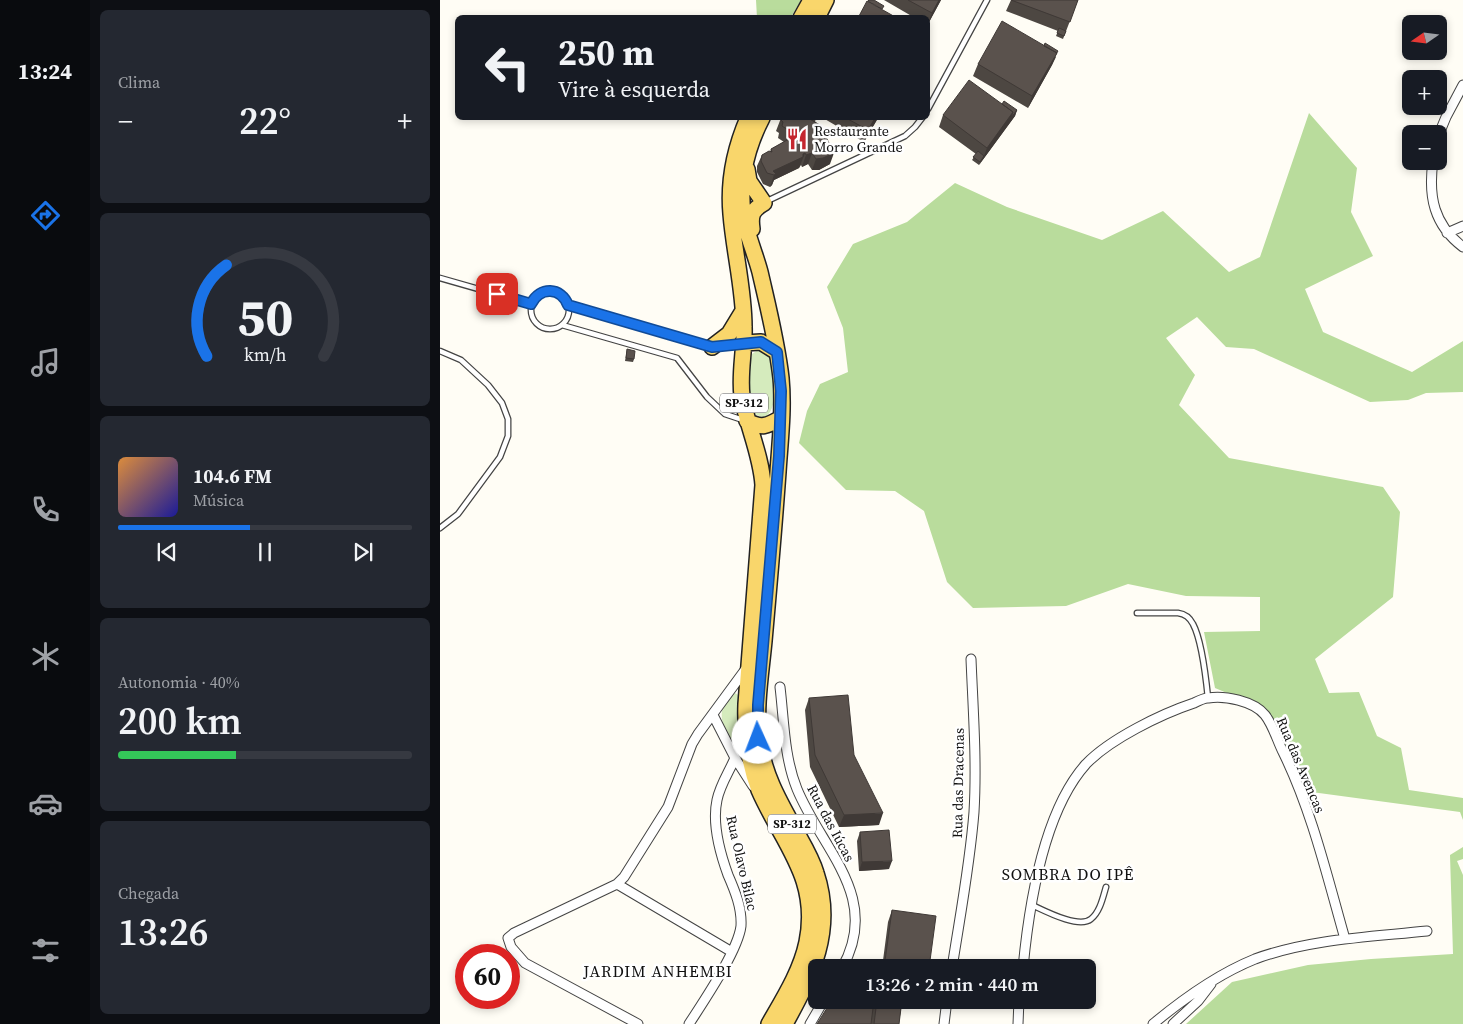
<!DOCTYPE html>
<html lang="pt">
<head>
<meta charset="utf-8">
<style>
  :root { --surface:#171b24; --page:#242831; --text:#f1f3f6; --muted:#9ea1a6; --line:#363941; --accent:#1a73e8 }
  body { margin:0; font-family:"Source Serif 4",serif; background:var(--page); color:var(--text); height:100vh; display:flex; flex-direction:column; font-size:19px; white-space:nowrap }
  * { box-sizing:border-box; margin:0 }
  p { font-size:16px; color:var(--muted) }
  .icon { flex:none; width:28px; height:28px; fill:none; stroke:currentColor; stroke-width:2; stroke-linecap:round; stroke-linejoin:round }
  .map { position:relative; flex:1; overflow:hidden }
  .side { display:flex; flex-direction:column; gap:10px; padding:10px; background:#0d0f14; width:350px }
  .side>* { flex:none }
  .guide { position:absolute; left:15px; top:15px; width:475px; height:105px; border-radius:8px; box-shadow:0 2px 8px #0003; background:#171b24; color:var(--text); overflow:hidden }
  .needle { width:32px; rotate:256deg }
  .controls { position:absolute; left:962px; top:15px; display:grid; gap:10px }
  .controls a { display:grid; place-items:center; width:45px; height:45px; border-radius:8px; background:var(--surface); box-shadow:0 2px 8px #0003; font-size:25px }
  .speed { position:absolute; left:15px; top:944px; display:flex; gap:10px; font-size:25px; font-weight:700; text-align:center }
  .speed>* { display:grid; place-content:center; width:65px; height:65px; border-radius:50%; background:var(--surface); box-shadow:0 2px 8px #0003; line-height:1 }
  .speed .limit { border:8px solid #d22; background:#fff; color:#111 }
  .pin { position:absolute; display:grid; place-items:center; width:42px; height:42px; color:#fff; margin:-21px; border-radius:10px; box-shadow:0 2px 8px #0006 }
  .me { position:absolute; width:55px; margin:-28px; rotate:358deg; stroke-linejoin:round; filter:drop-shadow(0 0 4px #0008) }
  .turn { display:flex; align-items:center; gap:18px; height:105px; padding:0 20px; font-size:22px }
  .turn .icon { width:65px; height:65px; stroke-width:2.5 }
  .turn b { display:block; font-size:35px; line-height:42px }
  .big { font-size:38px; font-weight:600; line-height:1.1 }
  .side .widget { flex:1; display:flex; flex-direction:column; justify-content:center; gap:8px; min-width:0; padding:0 18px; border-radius:8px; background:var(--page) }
  .side .dial { align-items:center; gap:0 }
  .dial svg { height:130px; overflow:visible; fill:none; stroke:var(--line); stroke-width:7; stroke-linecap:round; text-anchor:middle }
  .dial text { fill:var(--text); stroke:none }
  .song { display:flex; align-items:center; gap:15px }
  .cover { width:60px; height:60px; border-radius:8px; background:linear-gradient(135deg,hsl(30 70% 55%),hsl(240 70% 35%)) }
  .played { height:5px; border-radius:2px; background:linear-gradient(90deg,var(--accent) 45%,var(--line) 45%) }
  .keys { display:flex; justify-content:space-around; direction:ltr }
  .heat { display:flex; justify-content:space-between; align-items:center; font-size:28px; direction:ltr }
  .charge { height:8px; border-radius:4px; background:linear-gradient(90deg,#34c759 40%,var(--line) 0) }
  .trip { position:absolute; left:368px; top:959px; width:288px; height:50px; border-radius:8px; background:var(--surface); box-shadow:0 2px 8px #0003; font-weight:600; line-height:50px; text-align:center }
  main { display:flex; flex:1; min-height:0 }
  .menu { display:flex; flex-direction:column; width:90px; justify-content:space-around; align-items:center; background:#090b0e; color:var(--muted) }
  .menu .icon { width:35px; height:35px }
  .menu .active { color:var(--accent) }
  .menu b { font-size:22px; color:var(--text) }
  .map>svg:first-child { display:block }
</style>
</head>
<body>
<main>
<nav class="menu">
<b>13:24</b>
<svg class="icon active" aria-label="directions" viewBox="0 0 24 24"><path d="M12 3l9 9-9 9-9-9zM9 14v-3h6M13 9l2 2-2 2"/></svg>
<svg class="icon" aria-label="music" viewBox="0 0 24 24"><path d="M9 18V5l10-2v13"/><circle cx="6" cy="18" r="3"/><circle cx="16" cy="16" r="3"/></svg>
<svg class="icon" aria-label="phone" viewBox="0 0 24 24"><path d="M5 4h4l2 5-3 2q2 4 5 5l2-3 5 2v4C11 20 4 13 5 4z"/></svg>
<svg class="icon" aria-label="climate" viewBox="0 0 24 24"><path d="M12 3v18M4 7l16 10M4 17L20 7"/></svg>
<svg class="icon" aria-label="car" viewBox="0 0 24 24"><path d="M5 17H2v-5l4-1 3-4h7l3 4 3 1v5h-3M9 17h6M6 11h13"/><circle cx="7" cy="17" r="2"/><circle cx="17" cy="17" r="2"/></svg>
<svg class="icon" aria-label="filters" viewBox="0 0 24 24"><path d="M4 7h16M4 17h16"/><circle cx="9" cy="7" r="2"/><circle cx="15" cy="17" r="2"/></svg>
</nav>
<section class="side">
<div class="widget"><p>Clima</p>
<div class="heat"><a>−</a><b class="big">22°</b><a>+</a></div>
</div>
<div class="widget dial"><svg viewBox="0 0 100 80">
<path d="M14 69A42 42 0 1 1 86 69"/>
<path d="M14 69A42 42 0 0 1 26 13" stroke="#1a73e8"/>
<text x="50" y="56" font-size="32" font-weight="700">50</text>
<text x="50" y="72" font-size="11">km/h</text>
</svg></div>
<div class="widget">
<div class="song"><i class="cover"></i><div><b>104.6 FM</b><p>Música</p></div></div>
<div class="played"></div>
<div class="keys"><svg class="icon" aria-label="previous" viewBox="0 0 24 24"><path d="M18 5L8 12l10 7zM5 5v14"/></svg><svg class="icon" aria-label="pause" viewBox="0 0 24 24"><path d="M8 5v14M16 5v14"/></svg><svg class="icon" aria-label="next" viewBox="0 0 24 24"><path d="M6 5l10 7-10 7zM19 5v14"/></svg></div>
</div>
<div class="widget"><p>Autonomia · 40%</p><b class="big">200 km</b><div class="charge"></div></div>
<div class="widget"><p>Chegada</p><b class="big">13:26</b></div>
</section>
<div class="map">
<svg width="1023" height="1024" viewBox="0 0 1023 1024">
  <rect width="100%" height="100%" fill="#fffdf5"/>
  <!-- green -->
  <path fill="#d5ebbd" d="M318 350H322L330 356C333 372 341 411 323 418L315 414C307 395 307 375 312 354Z
    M295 693 300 696 306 773C299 759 276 724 283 708 285 703 291 696 295 693Z"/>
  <!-- forest -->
  <path fill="#b9dc9c" d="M316 0H361L351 17 317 18Z
    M869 113 917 168 911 212 933 256 865 289 883 332 972 372 1023 341V392L986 393 968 400 930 402 814 349 786 347 757 317 726 338 755 375 739 405 789 458 943 487 960 512 953 597 875 659 889 693 919 692 937 736 961 748 969 790 1023 798V820L1020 812 864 791 825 709 775 688 764 632 820 631V597L746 596 688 584 626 606 533 608 507 582 484 511 455 491 406 490 359 443 367 411 380 384 408 372 403 328 387 287 413 244 467 222 515 183 567 207 662 240 723 211 789 272 820 257Z
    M1023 847V859L1017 861 1023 875V1024H746L792 982 868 965 931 959 1013 954 1010 855Z"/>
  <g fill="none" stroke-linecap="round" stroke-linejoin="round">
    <!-- lane casing -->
    <g stroke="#444" stroke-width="7">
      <path id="lane" d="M488 109 547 0
        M325 202 465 136 475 127 482 118
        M0 278 91 304
        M91 310a19 19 0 1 1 38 0a19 19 0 1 1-38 0Z
        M128 305 271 347
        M122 325 237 358 267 397 285 414 303 420
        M283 346 300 343
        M0 351 21 360 48 385 62 403 68 419V436L60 457 18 514 0 528
        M697 613H738C745 614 750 618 753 624 762 641 766 678 768 698
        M592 905C605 911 639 929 651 919 660 912 663 897 666 887"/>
    </g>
    <!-- street casing -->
    <g stroke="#444" stroke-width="11">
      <path id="street" d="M999 134 1006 117 1023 85
        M993 161C988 197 994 225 1023 247
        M1007 233 1023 226
        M340 687C344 720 344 757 357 789 382 850 442 897 402 968
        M273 715 295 758 313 786
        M177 884 292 952
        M512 968C520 916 530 864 534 812 537 761 533 709 531 659
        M583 968C589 905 603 812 646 764 670 739 721 714 754 703 758 701 764 698 768 698 784 695 814 701 825 715 833 725 837 740 843 752 872 811 887 876 905 939
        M198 1024 85 963 71 947 68 938 74 933 177 884 184 877 228 807 252 744 258 734 308 666
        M249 1024C263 1002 298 951 301 926 302 908 295 891 288 875 280 853 272 823 277 800 280 785 289 772 295 758
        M370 1024 384 1000
        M504 1024 507 1000
        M578 1024 579 1000
        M713 1024C743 999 778 974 815 959 869 939 930 937 987 931
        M733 1024 758 1001 771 984"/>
    </g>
    <!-- primary casing -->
    <g stroke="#222" stroke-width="18">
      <path id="primary" d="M361 18 371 0
        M377 18 386 0
        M308 118C295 148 288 181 291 214 294 252 304 289 304 327 305 350 299 373 302 396 307 426 321 454 323 485L306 704C305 734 308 762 319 790 342 843 380 878 367 942 361 971 344 998 329 1024
        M322 118C305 151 296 190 306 227 310 242 316 257 320 272 328 307 337 342 341 378 344 409 340 441 338 472 334 528 329 585 324 641 321 673 315 707 319 739 323 772 338 799 353 826 361 841 371 856 376 873 395 930 372 975 345 1024
        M307 169 309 181 324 203C312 210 310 215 312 229
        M304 343 321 342 337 352
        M272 347 289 334 303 311
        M307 421C322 429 327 426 341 418"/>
    </g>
    <!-- lane -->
    <use href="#lane" stroke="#fff" stroke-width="4.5"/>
    <!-- street -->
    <use href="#street" stroke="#fff" stroke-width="9"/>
    <!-- primary -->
    <use href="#primary" stroke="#f9d66b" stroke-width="15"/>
  </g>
  <!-- wall -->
  <path fill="#4d4742" d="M444 0H501L488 24V18H475Z
    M571 0H638L623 39 616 36 618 31 566 11Z
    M616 57 612 65 588 108 533 76 538 64Z
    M562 104 577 110 575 116 539 165 532 160 536 154 499 127 503 115Z
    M341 118H377L375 121 390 164 379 170H372L368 164 362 167 361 165 359 168 334 180 332 185 330 187 323 184 317 172V166L322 155 330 152 331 149 344 142 338 138 339 133 336 131Z
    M383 118H438L424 142Z
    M187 349 194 359 193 362 185 361Z
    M369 698 414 755 439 825 399 827 370 767 365 710Z
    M420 832 449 869 419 871 417 841Z
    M452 910 489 968H442L448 922Z
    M392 1000H462L459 1024H431Z"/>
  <!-- shaded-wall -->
  <path fill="#3f3936" d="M499 0H501L488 24 492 13Z
    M618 51 612 65 588 108 592 96Z
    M577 110 575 116 539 165 544 156 547 148 573 112Z
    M435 118H438L424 142 428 130Z
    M365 153 359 168 334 180 332 185 330 187 334 175 333 171Z
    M372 153 368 164 362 167 366 155Z
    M394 153 390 164 379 170H372L376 159Z
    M443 813 439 825 399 827 404 815Z
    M452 861 449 869 419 871 422 862Z"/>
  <!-- building -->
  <path fill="#5a524d" stroke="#3f3936" d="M429 0H434L444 6 442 9 428 1Z
    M468 0H499L492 13Z
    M571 0H638L630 22Z
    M427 1 457 18H418Z
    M562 21 617 53 592 96 538 64Z
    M619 28 626 31 624 36 617 33Z
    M605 43 618 51 616 54 617 53 604 46Z
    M529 80 573 112 547 148 503 115Z
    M564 101 577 110 571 118 573 112 562 104Z
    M341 118H368L380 125 394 153 383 158 376 159 372 153 366 155 365 153 363 154V157L333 171 336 174 334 175 327 173 321 161 322 155 329 151 332 152 331 149 356 135 342 126 343 122 340 119Z
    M406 118H435L428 130Z
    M538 151 544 156 540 162 533 157Z
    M187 349 195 351 194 359 186 358Z
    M408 695 414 755 443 813 404 815 375 755 369 698Z
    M449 830 452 861 422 862 420 832Z
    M452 910 496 916 489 968H444Z
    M392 1000H434L431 1024H377Z
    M437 1000H462L459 1024H434Z"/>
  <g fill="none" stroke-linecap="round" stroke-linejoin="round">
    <!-- route casing -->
    <g stroke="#114b97" stroke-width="12">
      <path id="route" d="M57 294 91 304C100 286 121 287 128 305L272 347 321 342 337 352 341 391 339 456 318 705V738"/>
    </g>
    <!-- route -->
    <use href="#route" stroke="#1a73e8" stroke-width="9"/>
  </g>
  <!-- icons -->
  <defs>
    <g id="restaurant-bare" transform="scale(1.725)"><path d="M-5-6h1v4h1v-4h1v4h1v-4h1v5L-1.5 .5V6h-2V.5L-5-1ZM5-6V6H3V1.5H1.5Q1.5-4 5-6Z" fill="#c4262e" stroke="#fff" stroke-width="2.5" paint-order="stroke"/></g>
  </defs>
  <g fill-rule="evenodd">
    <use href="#restaurant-bare" x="357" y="139"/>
  </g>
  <g text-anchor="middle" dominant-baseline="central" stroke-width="5" stroke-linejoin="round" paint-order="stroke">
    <!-- shield labels -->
    <g fill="#fff" stroke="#585858" stroke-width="1">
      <rect x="280" y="393.5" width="48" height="19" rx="4"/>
      <rect x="328" y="814.5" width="48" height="19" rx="4"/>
    </g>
    <g font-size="12" font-weight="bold" fill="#111">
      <text x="304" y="403">SP-312</text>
      <text x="352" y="824">SP-312</text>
    </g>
    <!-- poi labels -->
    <g font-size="14" fill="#111" stroke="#fff" text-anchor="start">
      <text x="374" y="131">Restaurante<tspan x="374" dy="16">Morro Grande</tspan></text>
    </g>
    <!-- street labels -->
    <g font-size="14" fill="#111" stroke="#fff">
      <text transform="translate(861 765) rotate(67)">Rua das Avencas</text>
      <text transform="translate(518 783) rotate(-89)">Rua das Dracenas</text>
      <text transform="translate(391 823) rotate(62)">Rua das Iúcas</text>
      <text transform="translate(302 863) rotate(77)">Rua Olavo Bilac</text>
    </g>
    <!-- quarter labels -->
    <g font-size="16" letter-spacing="1" fill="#111" stroke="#fff">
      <text x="628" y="874">SOMBRA DO IPÊ</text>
      <text x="218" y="971">JARDIM ANHEMBI</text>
    </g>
  </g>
</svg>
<div class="controls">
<a><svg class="needle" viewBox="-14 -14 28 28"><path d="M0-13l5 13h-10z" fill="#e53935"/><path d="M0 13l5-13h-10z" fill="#9ea1a6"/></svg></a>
<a>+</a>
<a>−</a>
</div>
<div class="speed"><div class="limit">60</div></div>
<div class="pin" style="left:57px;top:294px;background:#d93025"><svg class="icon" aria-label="arrive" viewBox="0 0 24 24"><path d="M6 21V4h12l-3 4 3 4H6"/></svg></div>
<svg class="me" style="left:318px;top:738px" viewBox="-20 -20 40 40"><circle r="19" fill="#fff"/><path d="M0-13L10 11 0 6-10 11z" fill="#1a73e8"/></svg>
<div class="trip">13:26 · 2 min · 440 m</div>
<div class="guide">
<div class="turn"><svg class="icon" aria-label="left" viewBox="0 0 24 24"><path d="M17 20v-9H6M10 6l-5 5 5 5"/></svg><div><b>250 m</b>Vire à esquerda</div></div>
</div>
</div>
</main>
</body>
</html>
